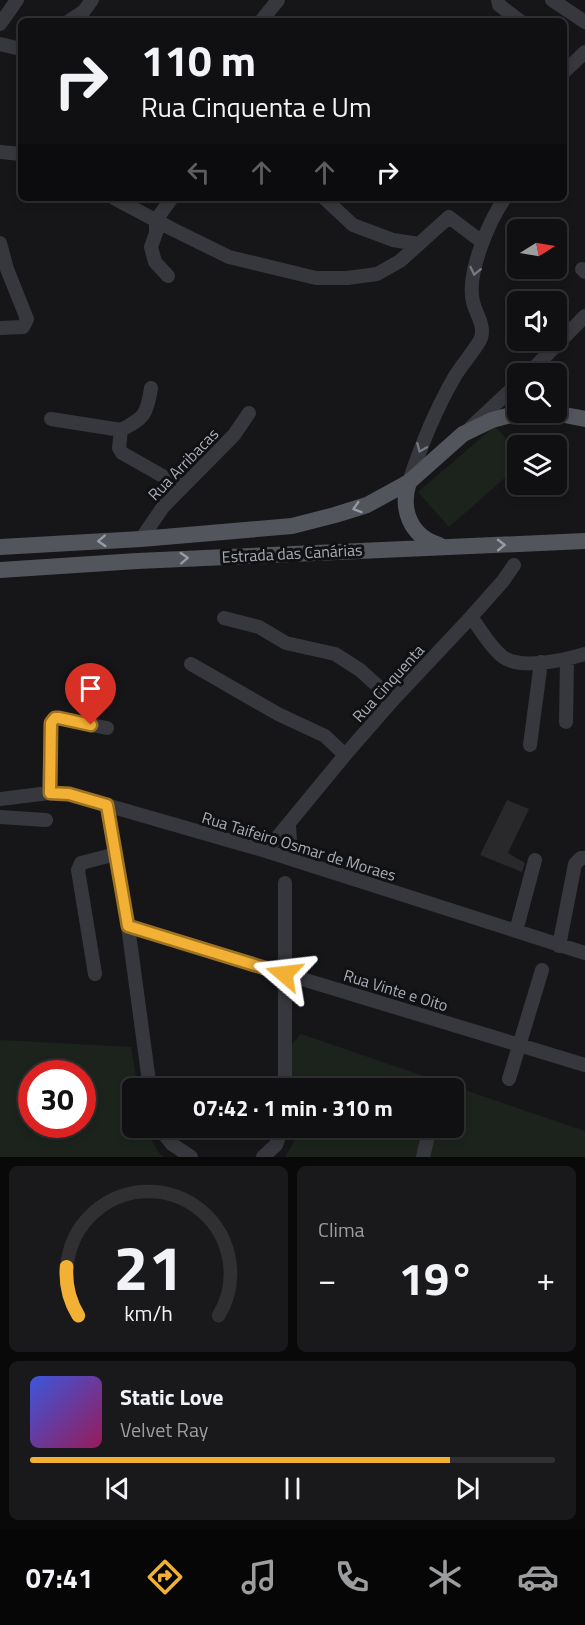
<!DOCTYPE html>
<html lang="pt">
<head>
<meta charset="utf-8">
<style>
  :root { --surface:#101012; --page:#19191b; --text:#f1f3f6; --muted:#9c9d9f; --line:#303032; --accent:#f2b134 }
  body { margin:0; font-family:"Titillium Web",sans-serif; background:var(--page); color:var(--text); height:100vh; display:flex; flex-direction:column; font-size:22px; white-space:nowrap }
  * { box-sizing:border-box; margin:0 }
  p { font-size:20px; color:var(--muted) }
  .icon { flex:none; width:33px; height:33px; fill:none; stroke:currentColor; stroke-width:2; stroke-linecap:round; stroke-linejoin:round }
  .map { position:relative; height:1157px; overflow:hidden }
  .drawer { display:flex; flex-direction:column; gap:9px; padding:9px; background:#09090a; flex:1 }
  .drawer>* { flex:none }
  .top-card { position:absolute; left:18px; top:18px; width:549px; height:183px; border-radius:9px; box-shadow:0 3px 9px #0003,0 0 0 2px var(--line); background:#101012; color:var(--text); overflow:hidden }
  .needle { width:39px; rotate:79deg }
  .tools { position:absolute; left:507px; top:219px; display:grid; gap:12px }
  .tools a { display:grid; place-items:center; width:60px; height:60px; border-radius:9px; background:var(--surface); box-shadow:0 3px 9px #0003,0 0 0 2px var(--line); font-size:30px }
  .speed { position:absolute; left:18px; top:1060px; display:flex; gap:12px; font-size:30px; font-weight:700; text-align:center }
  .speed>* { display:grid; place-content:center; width:78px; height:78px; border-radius:50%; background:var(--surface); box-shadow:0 3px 9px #0003,0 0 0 2px var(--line); line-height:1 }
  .speed .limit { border:9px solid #d22; background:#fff; color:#111 }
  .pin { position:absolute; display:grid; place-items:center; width:51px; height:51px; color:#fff; margin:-62px -26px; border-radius:50% 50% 50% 0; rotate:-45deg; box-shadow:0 0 6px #0007 }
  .pin .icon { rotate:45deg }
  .me { position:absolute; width:66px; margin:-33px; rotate:287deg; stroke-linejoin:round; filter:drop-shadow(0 0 4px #0008) }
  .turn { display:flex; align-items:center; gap:21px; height:126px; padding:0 24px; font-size:27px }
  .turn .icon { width:78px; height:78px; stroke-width:2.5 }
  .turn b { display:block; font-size:42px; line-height:51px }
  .lanes { display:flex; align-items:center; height:57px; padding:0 24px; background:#0003; justify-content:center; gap:30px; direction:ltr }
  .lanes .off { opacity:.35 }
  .big { font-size:45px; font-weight:700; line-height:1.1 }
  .drawer .tile { flex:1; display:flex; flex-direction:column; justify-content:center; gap:9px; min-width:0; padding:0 21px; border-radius:9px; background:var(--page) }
  .drawer .dial { align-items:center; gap:0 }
  .dial svg { height:156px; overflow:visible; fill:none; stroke:var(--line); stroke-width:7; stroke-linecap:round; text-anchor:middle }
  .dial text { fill:var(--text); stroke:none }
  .song { display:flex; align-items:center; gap:18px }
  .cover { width:72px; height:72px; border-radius:9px; background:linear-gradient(135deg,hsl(230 70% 55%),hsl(330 70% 35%)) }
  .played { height:6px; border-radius:3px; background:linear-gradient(90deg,var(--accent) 80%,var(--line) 80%) }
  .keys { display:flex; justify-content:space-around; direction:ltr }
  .heat { display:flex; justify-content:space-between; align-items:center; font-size:33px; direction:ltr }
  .drawer .tiles { flex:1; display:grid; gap:9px; grid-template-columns:1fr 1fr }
  .tile:last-child { grid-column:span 2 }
  .trip { position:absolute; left:122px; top:1078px; width:342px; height:60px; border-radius:9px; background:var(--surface); box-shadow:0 3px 9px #0003,0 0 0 2px var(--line); font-weight:700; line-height:60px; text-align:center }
  .tab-bar { display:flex; height:96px; justify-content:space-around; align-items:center; background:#060607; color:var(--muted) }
  .tab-bar .icon { width:42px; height:42px }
  .tab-bar .selected { color:var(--accent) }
  .tab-bar b { font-size:27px; color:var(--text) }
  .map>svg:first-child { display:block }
</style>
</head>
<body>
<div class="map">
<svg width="585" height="1157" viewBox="0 0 585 1157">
  <rect width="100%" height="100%" fill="#161618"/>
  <!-- green -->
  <path fill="#1c231d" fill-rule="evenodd" d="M495 426 517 452V467L449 527 418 492Z
    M301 1034 585 1131V1157H285L294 1142V1128H453V1089H292L291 1045Z
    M0 1040 131 1047 138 1089H132V1128H144L159 1153 164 1157H0ZM32 1074H82V1125H32Z"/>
  <!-- building -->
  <path fill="#29292c" d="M507 800 529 809 508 853 525 863 522 872 480 855Z"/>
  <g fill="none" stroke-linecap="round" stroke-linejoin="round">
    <!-- minor -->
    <path stroke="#37383d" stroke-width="14" d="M498 0 499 5 520 21
      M552 0 585 22
      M69 21 84 11 92 0
      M261 21 278 0
      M0 24 17 0
      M0 44 21 49
      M564 72 585 52
      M0 152 21 154
      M114 198 172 229 229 257 316 278H347L377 274 400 261 449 217 482 242
      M324 198 353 225 393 240 419 244
      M0 243 7 269 27 319 23 327 0 328
      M582 269 585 272
      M168 276 155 262 151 247 156 233V220L172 198
      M528 374 585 316
      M51 419 121 430 119 448 122 453 182 487
      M471 427 518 383
      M121 430C144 418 147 415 151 388
      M409 482C421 445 436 409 455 376 461 366 478 346 481 338 485 325 476 314 473 302 466 274 489 221 505 198
      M141 539 163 507 234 435 249 413
      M471 617C481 630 490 647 503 657 522 670 565 660 585 654
      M224 618 259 627 286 643 335 654 360 670 393 700
      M191 664 278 714 325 736 345 755
      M566 722 567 659
      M530 745 541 662
      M49 793 51 723 55 718 107 728
      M0 799 49 793 68 794 266 851 585 953
      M107 805 128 926 150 1089
      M0 817 46 820
      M289 825 291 859
      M266 851 345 755 393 700 471 617 503 581 514 565
      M285 883V1089
      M128 926 585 1065
      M516 931 535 860
      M559 946 575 864 581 858H585
      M95 974 78 870 81 863 116 854
      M509 1079 542 970
      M159 1128 172 1144 191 1157
      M263 1157 276 1145 282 1128
      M423 1157 430 1128"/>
    <!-- major -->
    <path stroke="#53555c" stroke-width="16" d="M549 412 585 419
      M409 482C400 509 410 536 439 545
      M0 547 141 539 292 526 335 515 367 505 409 482 463 434 492 420 523 412
      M0 570 137 561 585 541"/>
  </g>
  <!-- one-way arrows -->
  <defs><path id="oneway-chevron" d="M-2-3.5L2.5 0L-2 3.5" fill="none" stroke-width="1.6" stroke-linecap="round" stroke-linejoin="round" transform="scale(1.5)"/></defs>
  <g stroke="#757881">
    <use href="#oneway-chevron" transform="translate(475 271) rotate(102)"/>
    <use href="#oneway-chevron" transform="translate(421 448) rotate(113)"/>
  </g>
  <g stroke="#979ba6">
    <use href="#oneway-chevron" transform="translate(357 508) rotate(162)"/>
    <use href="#oneway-chevron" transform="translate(102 541) rotate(177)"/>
    <use href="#oneway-chevron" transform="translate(501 545) rotate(-1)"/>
    <use href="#oneway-chevron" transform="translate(184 558) rotate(-3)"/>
  </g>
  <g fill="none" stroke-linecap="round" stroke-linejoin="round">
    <!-- route casing -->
    <g stroke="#9d7322" stroke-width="15">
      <path id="route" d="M91 725 59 718H55L51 723 50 793 69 794 107 805 128 926 284 974"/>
    </g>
    <!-- route -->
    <use href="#route" stroke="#f2b134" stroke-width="10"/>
  </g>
  <g text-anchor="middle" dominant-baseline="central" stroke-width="6" stroke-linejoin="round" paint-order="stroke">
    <!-- street labels -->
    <g font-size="16" fill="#a8adb8" stroke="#111113">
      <text transform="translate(183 464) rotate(-46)">Rua Arribacas</text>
      <text transform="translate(292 553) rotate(-3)">Estrada das Canárias</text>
      <text transform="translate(388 683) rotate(-48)">Rua Cinquenta</text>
      <text transform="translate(299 846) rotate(17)">Rua Taifeiro Osmar de Moraes</text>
      <text transform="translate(396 990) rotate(17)">Rua Vinte e Oito</text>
    </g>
  </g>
</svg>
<div class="tools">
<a><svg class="needle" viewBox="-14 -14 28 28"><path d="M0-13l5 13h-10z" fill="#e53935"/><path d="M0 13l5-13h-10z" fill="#9c9d9f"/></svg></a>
<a><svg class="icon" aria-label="sound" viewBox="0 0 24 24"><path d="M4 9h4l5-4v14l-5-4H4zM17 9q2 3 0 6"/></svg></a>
<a><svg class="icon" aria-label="search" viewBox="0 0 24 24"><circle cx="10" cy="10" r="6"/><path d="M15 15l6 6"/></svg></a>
<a><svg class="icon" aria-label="layers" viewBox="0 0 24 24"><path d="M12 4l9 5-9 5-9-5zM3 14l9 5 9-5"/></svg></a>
</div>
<div class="speed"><div class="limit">30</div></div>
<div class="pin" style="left:91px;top:725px;background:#d93025"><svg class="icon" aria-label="arrive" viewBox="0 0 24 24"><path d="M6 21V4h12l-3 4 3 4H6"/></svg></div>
<svg class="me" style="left:284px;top:974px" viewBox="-20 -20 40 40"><path d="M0-17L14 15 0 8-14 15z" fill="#f2b134" stroke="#fff" stroke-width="4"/></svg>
<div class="trip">07:42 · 1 min · 310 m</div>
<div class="top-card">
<div class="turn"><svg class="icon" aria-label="right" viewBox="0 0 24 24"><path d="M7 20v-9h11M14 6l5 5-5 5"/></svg><div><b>110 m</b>Rua Cinquenta e Um</div></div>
<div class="lanes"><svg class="icon off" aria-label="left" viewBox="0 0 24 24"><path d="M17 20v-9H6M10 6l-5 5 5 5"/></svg><svg class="icon off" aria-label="ahead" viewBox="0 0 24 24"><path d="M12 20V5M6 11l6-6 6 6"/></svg><svg class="icon off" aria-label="ahead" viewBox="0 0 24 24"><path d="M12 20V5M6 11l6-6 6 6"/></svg><svg class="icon" aria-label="right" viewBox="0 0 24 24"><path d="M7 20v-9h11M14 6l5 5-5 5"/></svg></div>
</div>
</div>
<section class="drawer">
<div class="tiles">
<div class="tile dial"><svg viewBox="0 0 100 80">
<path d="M14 69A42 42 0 1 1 86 69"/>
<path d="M14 69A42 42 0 0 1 8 44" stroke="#f2b134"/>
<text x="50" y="56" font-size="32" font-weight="700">21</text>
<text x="50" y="72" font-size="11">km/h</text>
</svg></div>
<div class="tile"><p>Clima</p>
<div class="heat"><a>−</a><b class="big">19°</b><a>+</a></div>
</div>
<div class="tile">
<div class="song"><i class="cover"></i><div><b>Static Love</b><p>Velvet Ray</p></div></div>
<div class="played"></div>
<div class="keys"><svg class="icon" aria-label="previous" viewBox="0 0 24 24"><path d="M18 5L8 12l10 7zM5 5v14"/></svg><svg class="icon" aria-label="pause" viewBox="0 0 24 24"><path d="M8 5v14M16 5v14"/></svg><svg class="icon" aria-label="next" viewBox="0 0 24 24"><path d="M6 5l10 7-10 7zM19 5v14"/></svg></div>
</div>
</div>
</section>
<nav class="tab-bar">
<b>07:41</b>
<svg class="icon selected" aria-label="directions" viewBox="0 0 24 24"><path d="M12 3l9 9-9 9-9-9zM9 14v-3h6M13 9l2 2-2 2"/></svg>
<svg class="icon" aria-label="music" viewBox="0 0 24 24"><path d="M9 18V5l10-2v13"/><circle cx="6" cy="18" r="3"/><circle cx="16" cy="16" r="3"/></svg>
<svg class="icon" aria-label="phone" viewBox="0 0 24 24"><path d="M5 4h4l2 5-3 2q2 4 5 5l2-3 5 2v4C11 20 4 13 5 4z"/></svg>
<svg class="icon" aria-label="climate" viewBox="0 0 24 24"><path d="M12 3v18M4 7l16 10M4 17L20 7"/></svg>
<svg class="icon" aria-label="car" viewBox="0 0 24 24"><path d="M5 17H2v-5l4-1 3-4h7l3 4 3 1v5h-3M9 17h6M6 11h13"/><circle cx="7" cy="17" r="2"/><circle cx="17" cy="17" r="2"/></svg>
</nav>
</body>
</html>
